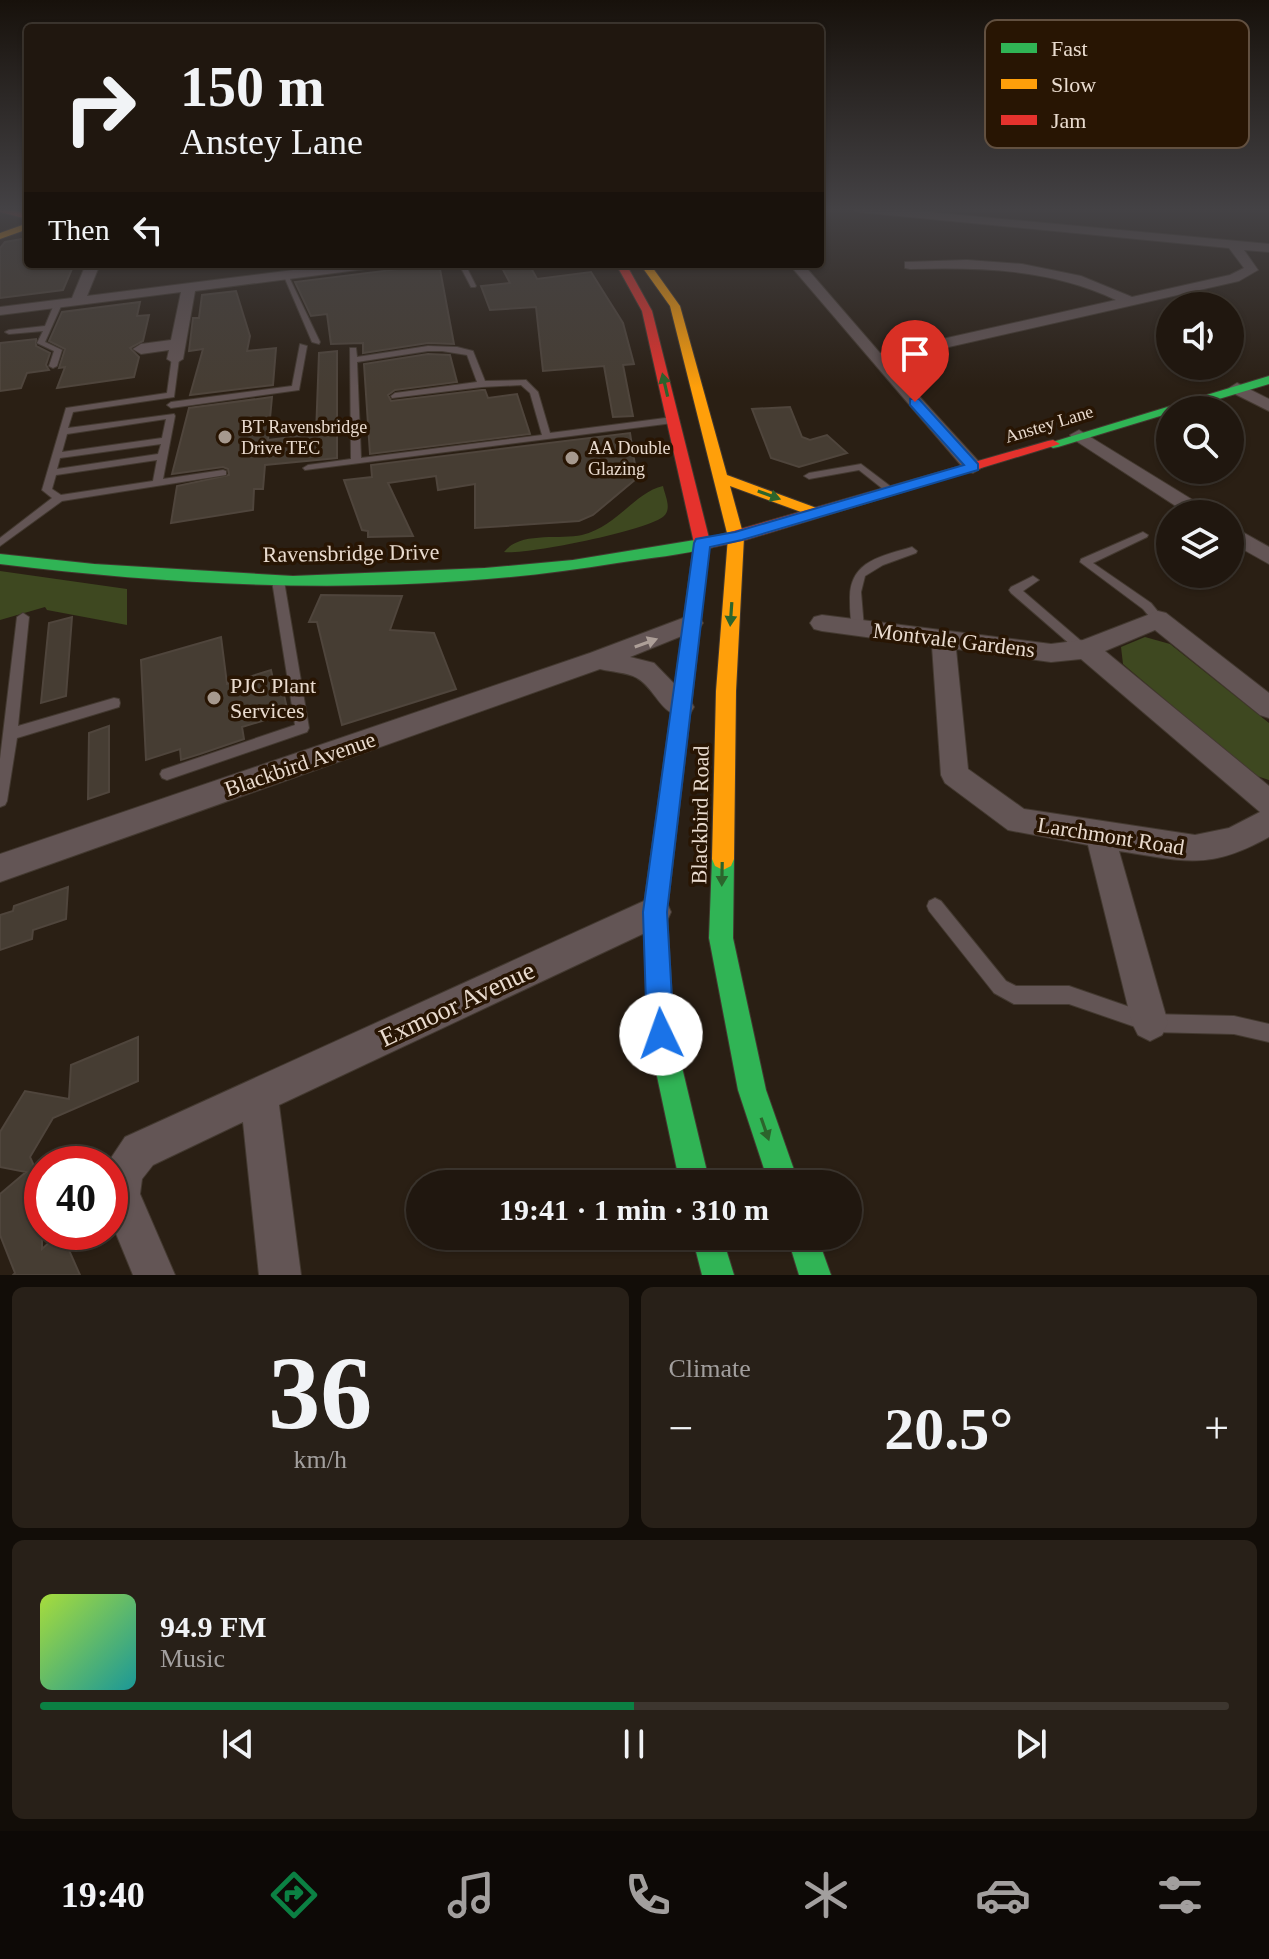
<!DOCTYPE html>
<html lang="en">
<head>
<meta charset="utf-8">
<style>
  :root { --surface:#20170f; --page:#282018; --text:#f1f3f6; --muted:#a29f9e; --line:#3d362f; --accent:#0b8043 }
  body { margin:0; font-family:"Times New Roman",serif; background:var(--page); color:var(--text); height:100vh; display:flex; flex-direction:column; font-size:30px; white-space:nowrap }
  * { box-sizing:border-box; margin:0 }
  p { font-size:26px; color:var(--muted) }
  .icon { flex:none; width:44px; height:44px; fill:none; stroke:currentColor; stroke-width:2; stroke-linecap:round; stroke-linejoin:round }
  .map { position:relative; height:1275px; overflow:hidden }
  .drawer { display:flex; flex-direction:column; gap:12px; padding:12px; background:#120d08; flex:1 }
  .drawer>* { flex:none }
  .hud { position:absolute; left:24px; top:24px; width:800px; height:244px; border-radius:8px; box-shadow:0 2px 6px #0004,0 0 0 2px var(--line); background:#20170f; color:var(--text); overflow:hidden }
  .controls { position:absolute; left:1156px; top:292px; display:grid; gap:16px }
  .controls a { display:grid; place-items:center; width:88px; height:88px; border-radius:50%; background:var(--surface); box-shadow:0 2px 6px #0004,0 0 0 2px var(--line); font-size:40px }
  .speed { position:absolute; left:24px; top:1146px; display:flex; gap:16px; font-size:40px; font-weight:700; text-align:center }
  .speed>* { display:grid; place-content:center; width:104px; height:104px; border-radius:50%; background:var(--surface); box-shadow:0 2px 6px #0004,0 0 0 2px var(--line); line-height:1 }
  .speed .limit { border:12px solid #d22; background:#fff; color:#111 }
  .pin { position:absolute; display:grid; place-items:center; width:68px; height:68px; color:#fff; margin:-82px -34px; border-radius:50% 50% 50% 0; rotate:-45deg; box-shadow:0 0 8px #0007 }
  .pin .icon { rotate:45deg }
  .me { position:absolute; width:88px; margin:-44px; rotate:357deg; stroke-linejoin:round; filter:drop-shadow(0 0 6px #0008) }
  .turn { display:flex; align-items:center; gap:28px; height:168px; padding:0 24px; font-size:36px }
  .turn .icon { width:104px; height:104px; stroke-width:2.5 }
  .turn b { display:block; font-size:56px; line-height:68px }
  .then { display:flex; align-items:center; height:76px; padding:0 24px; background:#0003; gap:16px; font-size:30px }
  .big { font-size:60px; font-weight:700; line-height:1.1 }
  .drawer .card { flex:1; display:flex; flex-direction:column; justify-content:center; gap:12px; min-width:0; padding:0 28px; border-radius:12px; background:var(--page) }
  .drawer .dial { align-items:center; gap:0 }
  .dial b { font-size:104px; line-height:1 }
  .song { display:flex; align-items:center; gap:24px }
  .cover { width:96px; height:96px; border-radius:12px; background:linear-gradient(135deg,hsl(80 70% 55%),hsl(180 70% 35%)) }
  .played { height:8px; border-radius:4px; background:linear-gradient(90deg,var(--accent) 50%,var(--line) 50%) }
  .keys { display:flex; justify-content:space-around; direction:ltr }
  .heat { display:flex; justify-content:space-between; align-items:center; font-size:44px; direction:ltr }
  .drawer .tiles { flex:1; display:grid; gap:12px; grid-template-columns:1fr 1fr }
  .card:last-child { grid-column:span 2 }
  .trip { position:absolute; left:406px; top:1170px; width:456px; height:80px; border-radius:40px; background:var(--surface); box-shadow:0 2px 6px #0004,0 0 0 2px var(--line); font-weight:700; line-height:80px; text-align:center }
  .dock { display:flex; height:128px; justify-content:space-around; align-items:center; background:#0d0906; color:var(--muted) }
  .dock .icon { width:56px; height:56px }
  .dock .on { color:var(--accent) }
  .dock b { font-size:36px; color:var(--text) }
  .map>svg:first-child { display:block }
</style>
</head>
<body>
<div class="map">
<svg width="1269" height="1275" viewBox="0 0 1269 1275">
  <rect width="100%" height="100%" fill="#2a1f14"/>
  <!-- green -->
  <path fill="#3e4820" d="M663 486C665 496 672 508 664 516 650 530 527 555 504 552 520 531 559 540 582 535 618 526 635 492 663 486Z
    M0 571 127 589V625L47 610 45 607 0 620Z
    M1145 637 1170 644 1269 723V780L1254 775 1123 664 1121 647Z"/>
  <!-- building -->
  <path fill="#463d33" stroke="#4f453c" stroke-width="2" d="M28 238V264H74L63 290 0 298V248L5 242Z
    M439 264 454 344 428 343 363 353V343L331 344 327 314 311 316 295 282Z
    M500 264H529L537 279 591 272 623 323 634 364 623 365 633 416 613 417 604 366 543 371 536 307 490 310 481 286 510 283Z
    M236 291 250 336 247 351 276 348 273 385 190 395 203 349 189 351 193 318H199L202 295Z
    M140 302 137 316 149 315 143 341 130 348 139 357 134 377 57 388 65 367 59 368 65 349 49 341 62 312Z
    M36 339V346L50 353 46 365 49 370 27 373 21 388 0 391V343Z
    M337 351V458L265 465 263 489H254L253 510 171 523 177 486 229 475 228 469 223 467 172 474 189 408 272 397 268 440 316 434 319 353Z
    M428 354 450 355 457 382 395 390 388 395 391 401 482 390H485L488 398 517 394 530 434 370 454 364 364Z
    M790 407 802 437 810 440 827 435 847 453 799 467 771 458 752 409Z
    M630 433 637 478 593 515 579 521 475 528V484L438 490 436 476 388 483 413 536 368 537V531L362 530 344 480 372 477 371 465Z
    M321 595 402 596 390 630 434 633 456 689 342 725 317 622H309Z
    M72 617 66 696 41 703 49 623Z
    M221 637 227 684 271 670 273 679 280 677 288 713 242 727 244 739 200 754 181 760 180 749 146 760 141 660Z
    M109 726V792L88 799 89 733Z
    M68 887 66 919 33 930 32 939 0 950V915L13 911 14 906Z
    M138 1037V1081L53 1118 30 1157 42 1184V1249L61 1232 80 1275H13L15 1273 0 1235V1194L26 1172 0 1167V1132L25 1091 69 1099 71 1065Z"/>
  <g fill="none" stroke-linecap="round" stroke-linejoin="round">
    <!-- lane casing -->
    <g stroke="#433930" stroke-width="2">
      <path id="lane" d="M459 264H465L476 286 475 287H471Z
        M283 274 288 275 320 342 319 344 312 342Z
        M55 302 62 304 45 342 62 350 57 366 53 368 49 366 54 351 37 343 43 331 9 334 5 332 9 330 45 326Z
        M300 344 307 346 299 390 171 408 167 405 171 402 292 386Z
        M428 346 457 347 473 351 485 381 526 380 538 392 550 433 673 417 677 420 673 423 305 470 303 468 308 465 351 459 350 348H356L357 357ZM428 351H442L467 355 477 382 395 393 391 396 392 398 482 387 521 385 530 393 542 435 361 458 357 362Z
        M172 357 179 359 174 397 73 412 68 428 174 414 175 416 163 479 223 470 226 471V475L62 501 0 546V538L52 498 42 490 66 408 167 393ZM166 419 162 438 62 452 67 434ZM161 444 158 454 57 469 60 458ZM157 460 153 481 61 495 52 489 56 475Z
        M861 464 894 489V493H888L859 470 809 479 804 476 809 473Z
        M1143 532 1148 535 1147 537 1093 563 1151 603 1164 619 1158 623 1154 622 1143 609 1080 562 1081 559Z
        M912 547 917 551 916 553 883 565 865 576 861 592 864 628 862 631H854C850 621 850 610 850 599 849 561 882 556 912 547Z
        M1033 576 1039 580 1023 591 1087 646 1089 649 1087 652H1079L1011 593 1009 590 1011 587Z
        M278 577 284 581 309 728 307 732 167 780 162 778 160 774 162 770 295 725 272 581Z
        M23 613 29 617 18 726 114 698 119 699 120 703 119 707 17 738 7 801 5 805 0 807V759L17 617Z
        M935 898 941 901 1006 981 1016 986H1069L1150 1014 1234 1016 1269 1024V1042L1234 1034 1150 1032 1069 1004H1014L994 993 929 911 927 906 929 901Z"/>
    </g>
    <!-- street casing -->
    <g stroke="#433930" stroke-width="2">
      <path id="street" d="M852 209H896L1269 244V252L1244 250 1258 270 1239 281 887 361 980 463 983 467 973 473 966 471 789 264H803L880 353 1116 300C1051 269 982 267 910 269L905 268V262L967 260 1022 264 1081 276 1132 297 1230 275 1244 268 1229 248 858 212Z
        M86 264H100L87 296 341 264H380L373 268 195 291 183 359 175 364 167 359 169 350 141 354 133 349 141 344 171 340 181 292 0 315V307L72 298Z
        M1237 383 1269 399V411L1231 392 1229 388Z
        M1079 430 1209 510 1212 514H1188L1073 439 1070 435Z
        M1230 525 1269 547V564L1230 542Z
        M1158 611 1166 613 1269 693V718L1260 715 1155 630 1105 651 1269 786V837C1208 871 1184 861 1119 851L1168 1023 1162 1035 1150 1041 1138 1035 1132 1023 1088 845 1008 830 945 783 941 775 932 646 822 631 814 629 810 623 814 617 822 615 1051 644 1083 640ZM956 649 1051 662 1081 659 1260 812 1229 828 1195 835 1024 809 968 769Z
        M691 615 699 617 703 623 699 629 630 657 654 663 690 700 694 707 690 714C663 723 657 689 637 678 627 672 611 672 600 669L0 882V854L590 653Z
        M655 896 666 901 671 912 666 923 279 1105 301 1275H259L243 1122 153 1165 142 1179 140 1194 175 1275H133L110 1219V1164H107L125 1137Z"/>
    </g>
    <!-- fast casing -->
    <g stroke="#433930" stroke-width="2">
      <path id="fast" d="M1269 376V384L1182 410H1170V413L1058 447 1053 448 1046 444Z
        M707 538 715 543 713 547C682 555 649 558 617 563 413 597 205 589 0 564V554L94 564 293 576 485 568 573 560Z
        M689 640 698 647 667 912 674 1034 710 1184H680L648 1034 643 912 680 647Z
        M723 848 731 852 734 859 733 938 766 1090 799 1184H769L738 1090 709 938 712 859 715 852Z
        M692 1236H722L734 1275H702Z
        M787 1236H817L831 1275H799Z"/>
    </g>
    <!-- slow casing -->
    <g stroke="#433930" stroke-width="2">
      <path id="slow" d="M28 223V229L0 239V233Z
        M640 264H650L680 306 727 475 822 510 825 513 817 518 812 516 730 486 744 537 736 691 734 859 731 866 723 870 715 866 712 859 716 691 728 537 670 306Z"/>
    </g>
    <!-- jam casing -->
    <g stroke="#433930" stroke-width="2">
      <path id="jam" d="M0 209 28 213V219L0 212Z
        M616 264H626L652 311 709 538 1048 441 1053 440 1060 444 742 541 709 548 698 647 689 654 683 652 680 647 694 543 642 311Z"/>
    </g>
    <!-- lane -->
    <use href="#lane" fill="#635555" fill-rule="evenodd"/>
    <!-- street -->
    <use href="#street" fill="#635555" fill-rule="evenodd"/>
    <!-- fast -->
    <use href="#fast" fill="#30b455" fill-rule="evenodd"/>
    <!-- slow -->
    <use href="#slow" fill="#ff9f0a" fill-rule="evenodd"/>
    <!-- jam -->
    <use href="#jam" fill="#e5322d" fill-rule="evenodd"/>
  </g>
  <!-- one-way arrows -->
  <defs><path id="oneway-solid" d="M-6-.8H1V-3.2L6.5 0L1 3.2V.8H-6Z" transform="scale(2)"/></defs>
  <g fill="#2c642c">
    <use href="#oneway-solid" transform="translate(665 385) rotate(-103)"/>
    <use href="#oneway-solid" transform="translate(769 495) rotate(20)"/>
    <use href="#oneway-solid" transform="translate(731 614) rotate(94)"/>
    <use href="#oneway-solid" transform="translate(722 874) rotate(91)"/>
    <use href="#oneway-solid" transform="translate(765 1129) rotate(71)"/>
  </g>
  <use fill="#ad9f98" href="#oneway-solid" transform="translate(646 643) rotate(-20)"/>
  <!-- sky -->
  <linearGradient id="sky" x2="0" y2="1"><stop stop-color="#17110b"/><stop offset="0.54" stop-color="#444245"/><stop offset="1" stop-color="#444245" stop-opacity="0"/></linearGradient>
  <rect width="1269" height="388" fill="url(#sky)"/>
  <!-- route -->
  <path fill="#1a73e8" stroke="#114b97" stroke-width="2" d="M910 399H919L978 464V470L742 540 710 547 667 912 674 1034 670 1044 661 1048 651 1044 647 1034 643 912 694 543 696 539 735 532 964 465 910 405Z"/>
  <!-- markers -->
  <g fill="#a6998e" stroke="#281503" stroke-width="3">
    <circle cx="225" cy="437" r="8"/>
    <circle cx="572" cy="458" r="8"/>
    <circle cx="214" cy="698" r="8"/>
  </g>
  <g text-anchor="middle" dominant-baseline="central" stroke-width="7" stroke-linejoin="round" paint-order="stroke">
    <!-- far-street labels -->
    <g font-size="18" fill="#e9dbcf" stroke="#281503">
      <text transform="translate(1049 424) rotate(-17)">Anstey Lane</text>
    </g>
    <!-- far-poi labels -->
    <g font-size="18" fill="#e9dbcf" stroke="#281503" text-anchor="start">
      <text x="241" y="427">BT Ravensbridge<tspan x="241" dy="21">Drive TEC</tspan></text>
      <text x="588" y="448">AA Double<tspan x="588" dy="21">Glazing</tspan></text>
    </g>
    <!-- street labels -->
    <g font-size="22" fill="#e9dbcf" stroke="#281503">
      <text transform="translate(351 553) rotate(-1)">Ravensbridge Drive</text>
      <text transform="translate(954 640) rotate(7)">Montvale Gardens</text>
      <text transform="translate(300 764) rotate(-19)">Blackbird Avenue</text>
      <text transform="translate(700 815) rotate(-89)">Blackbird Road</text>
      <text transform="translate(1111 836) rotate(9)">Larchmont Road</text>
    </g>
    <!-- poi labels -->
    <g font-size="22" fill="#e9dbcf" stroke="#281503" text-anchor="start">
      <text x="230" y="685">PJC Plant<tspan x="230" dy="25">Services</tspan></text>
    </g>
    <!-- near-street labels -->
    <g font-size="26" fill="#e9dbcf" stroke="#281503">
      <text transform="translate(457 1004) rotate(-25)">Exmoor Avenue</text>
    </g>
  </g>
  <!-- legend -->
  <rect x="985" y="20" width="264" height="128" rx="12" fill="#281503" stroke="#625040" stroke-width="2"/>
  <rect x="1001" y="43" width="36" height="10" fill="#30b455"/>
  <rect x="1001" y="79" width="36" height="10" fill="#ff9f0a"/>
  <rect x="1001" y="115" width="36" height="10" fill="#e5322d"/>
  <g font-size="22" fill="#e9dbcf">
    <text x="1051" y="56">Fast</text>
    <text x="1051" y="92">Slow</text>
    <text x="1051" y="128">Jam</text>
  </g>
</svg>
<div class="controls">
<a><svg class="icon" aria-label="sound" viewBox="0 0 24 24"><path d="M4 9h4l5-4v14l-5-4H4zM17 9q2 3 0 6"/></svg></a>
<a><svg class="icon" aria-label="search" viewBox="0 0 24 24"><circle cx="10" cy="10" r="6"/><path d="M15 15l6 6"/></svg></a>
<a><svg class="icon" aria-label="layers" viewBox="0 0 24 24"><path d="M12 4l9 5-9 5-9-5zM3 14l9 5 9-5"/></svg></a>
</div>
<div class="speed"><div class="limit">40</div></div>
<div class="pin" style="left:915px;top:402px;background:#d93025"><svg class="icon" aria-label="arrive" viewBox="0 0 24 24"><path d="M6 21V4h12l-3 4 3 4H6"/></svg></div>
<svg class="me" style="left:661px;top:1034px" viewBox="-20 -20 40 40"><circle r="19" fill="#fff"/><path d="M0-13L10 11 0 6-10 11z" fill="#1a73e8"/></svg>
<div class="trip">19:41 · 1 min · 310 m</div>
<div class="hud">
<div class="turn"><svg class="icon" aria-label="right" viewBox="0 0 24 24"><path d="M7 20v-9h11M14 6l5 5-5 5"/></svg><div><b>150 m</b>Anstey Lane</div></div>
<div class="then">Then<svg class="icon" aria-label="left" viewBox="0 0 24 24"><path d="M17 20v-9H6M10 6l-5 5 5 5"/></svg></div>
</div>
</div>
<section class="drawer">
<div class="tiles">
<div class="card dial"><b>36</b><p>km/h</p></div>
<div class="card"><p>Climate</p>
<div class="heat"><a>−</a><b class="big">20.5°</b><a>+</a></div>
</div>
<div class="card">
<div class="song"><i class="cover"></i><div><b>94.9 FM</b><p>Music</p></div></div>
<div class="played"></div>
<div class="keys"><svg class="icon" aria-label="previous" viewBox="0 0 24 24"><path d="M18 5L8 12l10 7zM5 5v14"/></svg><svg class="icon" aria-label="pause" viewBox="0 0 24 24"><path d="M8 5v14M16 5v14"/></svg><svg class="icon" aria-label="next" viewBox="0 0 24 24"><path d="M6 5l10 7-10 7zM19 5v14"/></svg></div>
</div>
</div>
</section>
<nav class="dock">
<b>19:40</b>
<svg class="icon on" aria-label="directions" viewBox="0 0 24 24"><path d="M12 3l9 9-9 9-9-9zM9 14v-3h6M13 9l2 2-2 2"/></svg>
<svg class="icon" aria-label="music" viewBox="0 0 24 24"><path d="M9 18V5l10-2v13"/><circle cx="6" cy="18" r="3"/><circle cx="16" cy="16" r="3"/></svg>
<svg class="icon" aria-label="phone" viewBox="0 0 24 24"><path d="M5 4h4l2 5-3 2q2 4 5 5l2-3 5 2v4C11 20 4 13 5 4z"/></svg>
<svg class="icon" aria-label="climate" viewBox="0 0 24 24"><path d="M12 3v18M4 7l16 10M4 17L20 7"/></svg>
<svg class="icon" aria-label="car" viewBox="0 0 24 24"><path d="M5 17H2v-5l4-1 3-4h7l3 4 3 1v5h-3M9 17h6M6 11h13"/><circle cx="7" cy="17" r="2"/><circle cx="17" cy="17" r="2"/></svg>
<svg class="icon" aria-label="filters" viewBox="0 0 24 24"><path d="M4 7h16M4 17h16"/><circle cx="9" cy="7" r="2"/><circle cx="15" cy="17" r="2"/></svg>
</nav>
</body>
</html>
